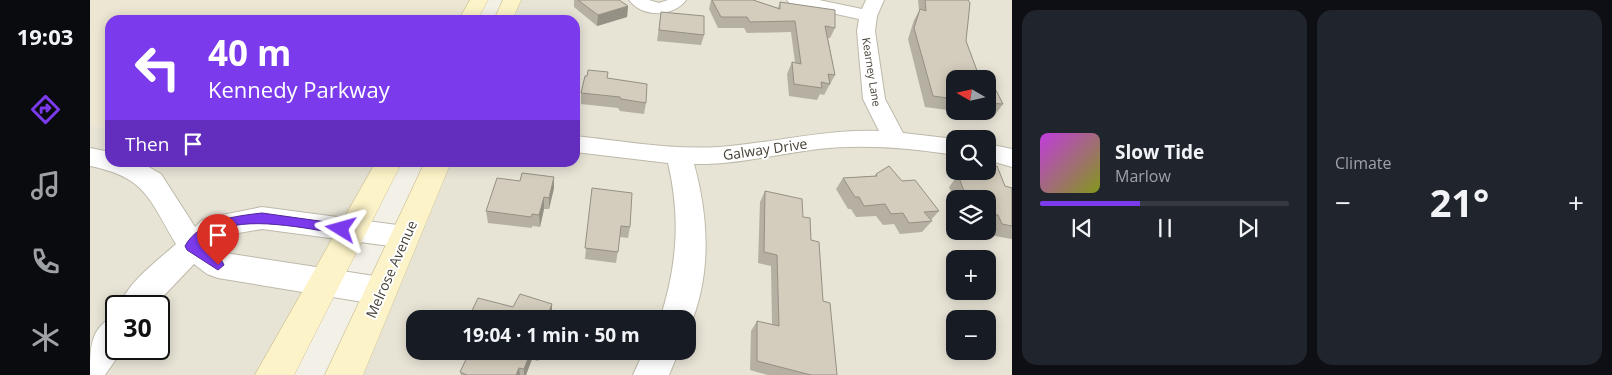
<!DOCTYPE html>
<html lang="en">
<head>
<meta charset="utf-8">
<style>
  :root { --surface:#171b24; --page:#20242c; --text:#f1f3f6; --muted:#9ea1a6; --line:#363941; --accent:#7c3aed }
  body { margin:0; font-family:"Open Sans",sans-serif; background:var(--page); color:var(--text); height:100vh; display:flex; flex-direction:column; font-size:19px; white-space:nowrap }
  * { box-sizing:border-box; margin:0 }
  p { font-size:16px; color:var(--muted) }
  .icon { flex:none; width:28px; height:28px; fill:none; stroke:currentColor; stroke-width:2; stroke-linecap:round; stroke-linejoin:round }
  .map { position:relative; flex:1; overflow:hidden }
  .panel { display:flex; flex-direction:column; gap:10px; padding:10px; background:#0d0f14; width:600px }
  .panel>* { flex:none }
  .banner { position:absolute; left:15px; top:15px; width:475px; height:152px; border-radius:15px; box-shadow:0 2px 12px #0003; background:#7c3aed; color:#fff; overflow:hidden }
  .needle { width:32px; rotate:279deg }
  .buttons { position:absolute; left:856px; top:70px; display:grid; gap:10px }
  .buttons a { display:grid; place-items:center; width:50px; height:50px; border-radius:10px; background:var(--surface); box-shadow:0 2px 12px #0003; font-size:25px }
  .speed { position:absolute; left:15px; top:295px; display:flex; gap:10px; font-size:25px; font-weight:700; text-align:center }
  .speed>* { display:grid; place-content:center; width:65px; height:65px; border-radius:50%; background:var(--surface); box-shadow:0 2px 12px #0003; line-height:1 }
  .speed .limit { border:2px solid #111; border-radius:8px; background:#fff; color:#111 }
  .pin { position:absolute; display:grid; place-items:center; width:42px; height:42px; color:#fff; margin:-51px -21px; border-radius:50% 50% 50% 0; rotate:-45deg; box-shadow:0 0 5px #0007 }
  .pin .icon { rotate:45deg }
  .me { position:absolute; width:55px; margin:-28px; rotate:278deg; stroke-linejoin:round; filter:drop-shadow(0 0 4px #0008) }
  .turn { display:flex; align-items:center; gap:18px; height:105px; padding:0 20px; font-size:22px }
  .turn .icon { width:65px; height:65px; stroke-width:2.5 }
  .turn b { display:block; font-size:35px; line-height:42px }
  .then { display:flex; align-items:center; height:48px; padding:0 20px; background:#0003; gap:10px; font-size:19px }
  .big { font-size:38px; font-weight:700; line-height:1.1 }
  .panel .tile { flex:1; display:flex; flex-direction:column; justify-content:center; gap:8px; min-width:0; padding:0 18px; border-radius:15px; background:var(--page) }
  .song { display:flex; align-items:center; gap:15px }
  .cover { width:60px; height:60px; border-radius:8px; background:linear-gradient(135deg,hsl(290 70% 55%),hsl(70 70% 35%)) }
  .played { height:5px; border-radius:2px; background:linear-gradient(90deg,var(--accent) 40%,var(--line) 40%) }
  .keys { display:flex; justify-content:space-around; direction:ltr }
  .heat { display:flex; justify-content:space-between; align-items:center; font-size:28px; direction:ltr }
  .panel .tiles { flex:1; display:grid; gap:10px; grid-template-columns:repeat(2,1fr) }
  .trip { position:absolute; left:316px; top:310px; width:290px; height:50px; border-radius:15px; background:var(--surface); box-shadow:0 2px 12px #0003; font-weight:700; line-height:50px; text-align:center }
  main { display:flex; flex:1; min-height:0 }
  .dock { display:flex; flex-direction:column; width:90px; justify-content:space-around; align-items:center; background:#090b0e; color:var(--muted) }
  .dock .icon { width:35px; height:35px }
  .dock .selected { color:var(--accent) }
  .dock b { font-size:22px; color:var(--text) }
  .map>svg:first-child { display:block }
</style>
</head>
<body>
<main>
<nav class="dock">
<b>19:03</b>
<svg class="icon selected" aria-label="directions" viewBox="0 0 24 24"><path d="M12 3l9 9-9 9-9-9zM9 14v-3h6M13 9l2 2-2 2"/></svg>
<svg class="icon" aria-label="music" viewBox="0 0 24 24"><path d="M9 18V5l10-2v13"/><circle cx="6" cy="18" r="3"/><circle cx="16" cy="16" r="3"/></svg>
<svg class="icon" aria-label="phone" viewBox="0 0 24 24"><path d="M5 4h4l2 5-3 2q2 4 5 5l2-3 5 2v4C11 20 4 13 5 4z"/></svg>
<svg class="icon" aria-label="climate" viewBox="0 0 24 24"><path d="M12 3v18M4 7l16 10M4 17L20 7"/></svg>
</nav>
<div class="map">
<svg width="922" height="375" viewBox="0 0 922 375">
  <rect width="100%" height="100%" fill="#f3f0e7"/>
  <!-- residential -->
  <path fill="#e7e3d5" fill-rule="evenodd" d="M430 0H922V375H268L359 163 485 162V20H421ZM865 79H898V111H865ZM865 139H898V171H865ZM865 199H898V231H865ZM865 259H898V291H865ZM325 319H598V351H325ZM865 319H898V351H865Z
    M0 126 20 128V162L287 163 168 375H0ZM26 306H69V349H26Z"/>
  <!-- education -->
  <path fill="#ece6d2" d="M0 0H381L369 20H20V128L0 126Z"/>
  <g fill="none" stroke-linecap="round" stroke-linejoin="round">
    <!-- street casing -->
    <g stroke="#beb9aa" stroke-width="2">
      <path id="street" d="M539 0H559L569 3 578 0H596C584 17 552 18 539 0Z
        M697 0H729L772 9 776 0H794L787 16 785 31 795 99 813 133 865 139V155C820 148 774 144 728 149 687 154 646 165 604 164 619 218 622 278 598 330V319H570C587 266 591 218 578 163L485 152V136C533 141 581 150 629 147 683 143 735 129 789 131L773 99 767 31 769 19 700 4Z
        M898 144 922 149V167L898 160Z
        M0 148 20 152V162H50L71 174 105 227 112 220 122 217 172 207 315 226 325 229 329 237 325 245 315 248 172 229 131 236 123 245 135 253 291 277 302 281 307 291 302 301 291 305 128 278 117 274 104 264 64 306H29C39 281 66 262 86 244 59 199 56 177 0 166Z
        M26 316V349H33L15 375H0C0 348 0 326 26 316Z
        M554 351H589L579 375H543Z"/>
    </g>
    <!-- secondary casing -->
    <g stroke="#d1c698" stroke-width="1">
      <path id="secondary" d="M380 0H398L387 20H369Z
        M413 0H431L422 20H404Z
        M286 162H312L204 375H165Z
        M335 162H361L273 375H235Z"/>
    </g>
    <!-- street -->
    <use href="#street" fill="#fff" fill-rule="evenodd"/>
    <!-- secondary -->
    <use href="#secondary" fill="#fdf3c8" fill-rule="evenodd"/>
  </g>
  <!-- wall -->
  <path fill="#b6b0a3" d="M484 0H529L538 6 537 17 507 26 484 7Z
    M621 0H663L688 8 690 2 745 28 740 38H738L745 75 734 95 730 94 727 100 699 96 697 74 702 62 705 63 701 32 657 33 654 28H628L619 9Z
    M828 0H878L880 3 876 41 889 76 899 77 913 104 904 116 867 111H898V79H865V111L835 107 818 39 824 20 829 11Z
    M571 12 614 35 611 45 567 41Z
    M517 78 556 103 554 114 530 111 528 108 491 104V93Z
    M891 172 915 186 922 188V239H921L900 235 898 228V199H865V204L859 187 868 175 886 178Z
    M786 174 812 181 849 211 841 220 842 221 832 232 810 234 804 224 793 225 786 216 766 217 761 209H758L746 189 753 178 785 176Z
    M464 188 459 209H454L450 227 442 226V228L398 223 396 211Z
    M502 188 540 227 538 238 530 237 526 263 495 259Z
    M675 191 713 217 721 240 747 375H678L660 370 661 331 667 321 682 325 681 266 668 263 670 202Z
    M380 351H452L448 361 442 359 436 375H371L370 372Z"/>
  <!-- shaded-wall -->
  <path fill="#949084" d="M538 6 537 17 507 26 508 15Z
    M464 177V188L459 209V198Z
    M454 197V209L450 227 449 215Z
    M462 304V314L460 319 457 317Z
    M441 351H442V359L436 375H434V369Z
    M448 351H452L448 361Z
    M429 368 430 375H426Z"/>
  <!-- building -->
  <path fill="#d4cdbd" stroke="#949084" d="M488 0H529L538 6 508 15Z
    M622 0H663L690 9V2L745 10V28L735 26 745 75 738 74 740 84 731 82 732 88 704 84 702 62 711 64 705 21 660 22 657 17H631Z
    M835 0H878L880 3 876 41 889 76 899 77 913 104 898 103V79H865V99L843 96 824 28 830 9 836 11Z
    M571 12 614 16V35L569 30Z
    M498 70 518 72 517 78 557 84 556 103 531 99 530 97 491 93 495 76H497Z
    M799 166 812 181 825 180 849 211 834 212 842 221 819 223 813 213 801 214 795 204 774 206 769 197H765L753 178 787 176 786 174Z
    M907 166 915 186 922 188V226L912 224 908 215 898 213V199H877L868 175 894 179 891 172 898 171V170Z
    M432 173 464 177 459 198 454 197 449 215 442 214 441 217 396 211 407 178 430 181Z
    M502 188 542 193 540 227 531 226 528 252 495 248Z
    M675 191 712 199 713 217 720 218 721 240 729 242 733 301 740 303 747 375H721L667 361V321L689 326 687 255 674 252Z
    M430 294 462 304 457 317 461 318 460 319H378L388 298 423 307Z
    M380 351H441L434 369 429 368 426 375H377L370 372Z"/>
  <!-- route -->
  <path fill="#7c3aed" stroke="#51269a" d="M172 213 251 224 257 229 251 234C219 229 152 214 125 233 120 237 115 242 111 246L132 261 134 265 128 270 97 250 95 246C109 220 146 216 172 213Z"/>
  <g text-anchor="middle" dominant-baseline="central" stroke-width="4" stroke-linejoin="round" paint-order="stroke">
    <!-- far-street labels -->
    <g font-size="11" fill="#464136" stroke="#fff">
      <text transform="translate(782 72) rotate(81)">Kearney Lane</text>
    </g>
    <!-- street labels -->
    <g font-size="14" fill="#464136" stroke="#fff">
      <text transform="translate(675 149) rotate(-8)">Galway Drive</text>
      <text transform="translate(301 269) rotate(-66)">Melrose Avenue</text>
    </g>
  </g>
</svg>
<div class="buttons">
<a><svg class="needle" viewBox="-14 -14 28 28"><path d="M0-13l5 13h-10z" fill="#e53935"/><path d="M0 13l5-13h-10z" fill="#9ea1a6"/></svg></a>
<a><svg class="icon" aria-label="search" viewBox="0 0 24 24"><circle cx="10" cy="10" r="6"/><path d="M15 15l6 6"/></svg></a>
<a><svg class="icon" aria-label="layers" viewBox="0 0 24 24"><path d="M12 4l9 5-9 5-9-5zM3 14l9 5 9-5"/></svg></a>
<a>+</a>
<a>−</a>
</div>
<div class="speed"><div class="limit">30</div></div>
<div class="pin" style="left:128px;top:265px;background:#d93025"><svg class="icon" aria-label="arrive" viewBox="0 0 24 24"><path d="M6 21V4h12l-3 4 3 4H6"/></svg></div>
<svg class="me" style="left:251px;top:229px" viewBox="-20 -20 40 40"><path d="M0-17L14 15 0 8-14 15z" fill="#7c3aed" stroke="#fff" stroke-width="4"/></svg>
<div class="trip">19:04 · 1 min · 50 m</div>
<div class="banner">
<div class="turn"><svg class="icon" aria-label="left" viewBox="0 0 24 24"><path d="M17 20v-9H6M10 6l-5 5 5 5"/></svg><div><b>40 m</b>Kennedy Parkway</div></div>
<div class="then">Then<svg class="icon" aria-label="arrive" viewBox="0 0 24 24"><path d="M6 21V4h12l-3 4 3 4H6"/></svg></div>
</div>
</div>
<section class="panel">
<div class="tiles">
<div class="tile">
<div class="song"><i class="cover"></i><div><b>Slow Tide</b><p>Marlow</p></div></div>
<div class="played"></div>
<div class="keys"><svg class="icon" aria-label="previous" viewBox="0 0 24 24"><path d="M18 5L8 12l10 7zM5 5v14"/></svg><svg class="icon" aria-label="pause" viewBox="0 0 24 24"><path d="M8 5v14M16 5v14"/></svg><svg class="icon" aria-label="next" viewBox="0 0 24 24"><path d="M6 5l10 7-10 7zM19 5v14"/></svg></div>
</div>
<div class="tile"><p>Climate</p>
<div class="heat"><a>−</a><b class="big">21°</b><a>+</a></div>
</div>
</div>
</section>
</main>
</body>
</html>
